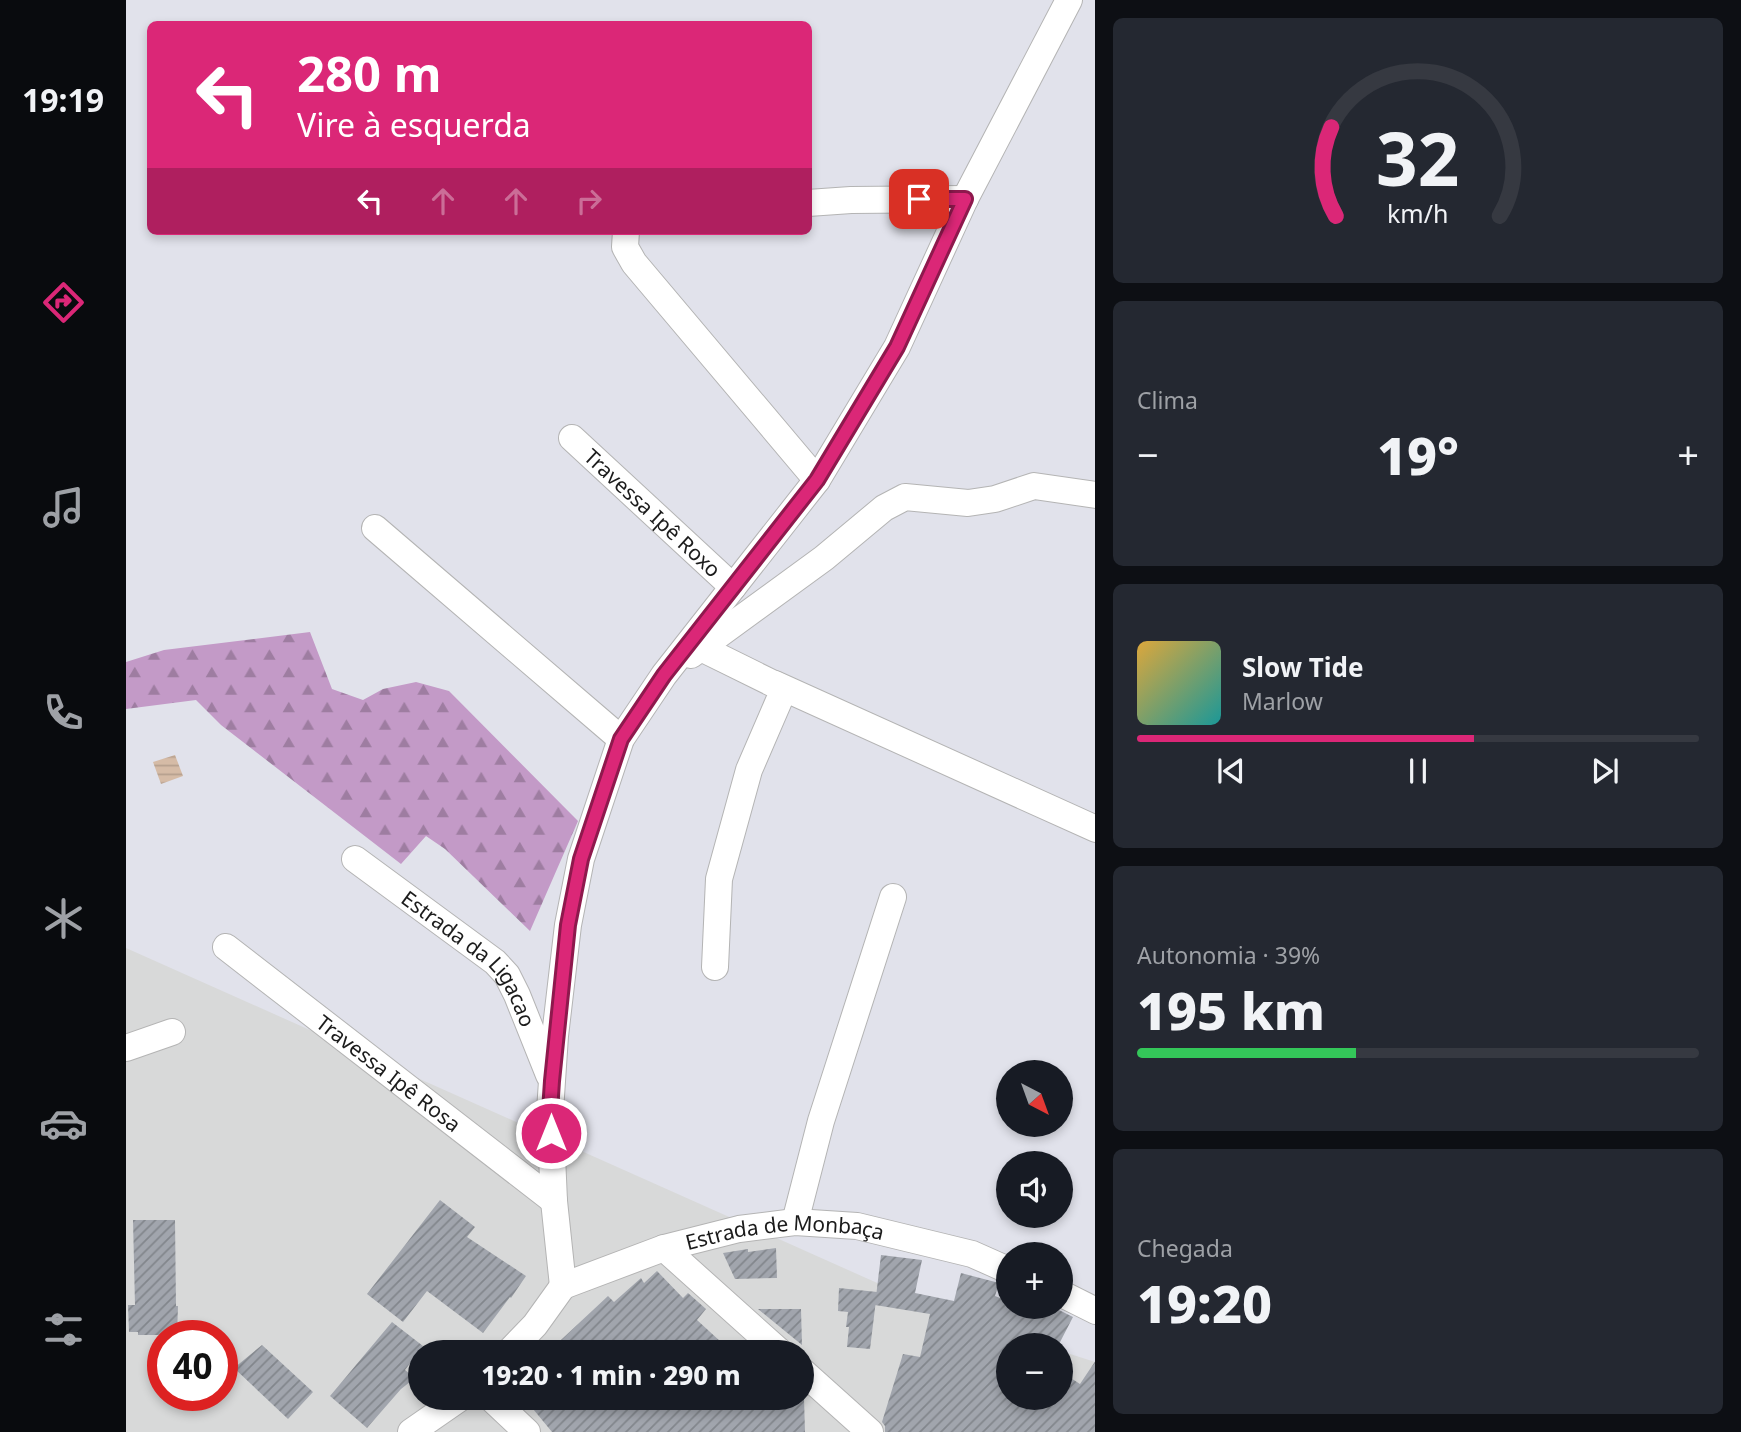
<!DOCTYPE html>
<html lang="pt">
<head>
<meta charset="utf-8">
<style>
  :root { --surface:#171b24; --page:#242831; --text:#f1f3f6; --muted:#9ea1a6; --line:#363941; --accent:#db2777 }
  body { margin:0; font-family:"Noto Sans",sans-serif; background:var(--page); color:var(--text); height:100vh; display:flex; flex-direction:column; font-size:26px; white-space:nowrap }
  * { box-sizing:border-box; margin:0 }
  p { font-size:23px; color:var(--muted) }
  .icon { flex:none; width:38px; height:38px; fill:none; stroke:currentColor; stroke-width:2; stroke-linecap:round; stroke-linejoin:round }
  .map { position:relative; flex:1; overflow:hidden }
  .drawer { display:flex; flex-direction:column; gap:18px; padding:18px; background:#0d0f14; width:646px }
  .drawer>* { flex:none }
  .banner { position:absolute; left:21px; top:21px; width:665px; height:214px; border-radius:10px; box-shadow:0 4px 10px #0003; background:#db2777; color:#fff; overflow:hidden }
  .needle { width:46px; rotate:139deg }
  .controls { position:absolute; left:870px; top:1060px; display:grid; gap:14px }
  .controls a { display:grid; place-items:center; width:77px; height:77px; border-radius:50%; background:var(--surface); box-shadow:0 4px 10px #0003; font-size:35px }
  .speed { position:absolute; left:21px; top:1320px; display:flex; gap:14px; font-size:35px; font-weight:700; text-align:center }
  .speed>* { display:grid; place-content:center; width:91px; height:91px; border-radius:50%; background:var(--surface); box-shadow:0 4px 10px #0003; line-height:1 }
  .speed .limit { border:10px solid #d22; background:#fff; color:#111 }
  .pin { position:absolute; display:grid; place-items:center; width:60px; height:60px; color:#fff; margin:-30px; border-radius:14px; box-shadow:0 4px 10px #0006 }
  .me { position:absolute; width:77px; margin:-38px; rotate:0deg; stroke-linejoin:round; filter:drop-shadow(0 0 5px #0008) }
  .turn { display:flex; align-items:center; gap:24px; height:147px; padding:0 35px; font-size:32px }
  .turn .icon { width:91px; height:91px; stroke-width:2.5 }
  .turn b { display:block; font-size:49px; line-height:60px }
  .lanes { display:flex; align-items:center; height:66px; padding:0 35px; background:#0003; justify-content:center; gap:35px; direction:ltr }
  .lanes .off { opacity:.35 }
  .big { font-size:52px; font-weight:800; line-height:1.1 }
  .drawer .card { flex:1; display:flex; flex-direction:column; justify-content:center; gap:10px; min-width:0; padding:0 24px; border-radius:10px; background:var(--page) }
  .drawer .dial { align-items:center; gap:0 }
  .dial svg { height:182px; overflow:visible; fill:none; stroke:var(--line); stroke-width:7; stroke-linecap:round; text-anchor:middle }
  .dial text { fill:var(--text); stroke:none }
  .song { display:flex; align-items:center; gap:21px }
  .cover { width:84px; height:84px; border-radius:10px; background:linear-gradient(135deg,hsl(40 70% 55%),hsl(180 70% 35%)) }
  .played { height:7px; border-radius:4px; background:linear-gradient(90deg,var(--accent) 60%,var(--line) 60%) }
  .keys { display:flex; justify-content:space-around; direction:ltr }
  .heat { display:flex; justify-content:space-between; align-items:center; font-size:38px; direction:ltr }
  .charge { height:10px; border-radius:5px; background:linear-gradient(90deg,#34c759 39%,var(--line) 0) }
  .trip { position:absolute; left:282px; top:1340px; width:406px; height:70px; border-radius:35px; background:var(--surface); box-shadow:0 4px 10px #0003; font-weight:800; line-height:70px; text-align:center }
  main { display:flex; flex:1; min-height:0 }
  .tabs { display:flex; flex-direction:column; width:126px; justify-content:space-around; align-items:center; background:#090b0e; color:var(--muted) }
  .tabs .icon { width:49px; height:49px }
  .tabs .active { color:var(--accent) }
  .tabs b { font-size:32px; color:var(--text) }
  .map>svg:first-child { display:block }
</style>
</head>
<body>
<main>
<nav class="tabs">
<b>19:19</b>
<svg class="icon active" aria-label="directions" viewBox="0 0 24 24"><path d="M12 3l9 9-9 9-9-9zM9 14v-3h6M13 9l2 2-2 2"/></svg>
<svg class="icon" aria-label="music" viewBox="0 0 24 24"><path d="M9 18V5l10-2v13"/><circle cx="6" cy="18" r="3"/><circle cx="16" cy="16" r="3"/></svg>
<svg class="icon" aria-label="phone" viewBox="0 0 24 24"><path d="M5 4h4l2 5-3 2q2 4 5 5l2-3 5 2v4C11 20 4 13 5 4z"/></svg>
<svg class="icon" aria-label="climate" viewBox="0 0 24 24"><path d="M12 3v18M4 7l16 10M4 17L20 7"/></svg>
<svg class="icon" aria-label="car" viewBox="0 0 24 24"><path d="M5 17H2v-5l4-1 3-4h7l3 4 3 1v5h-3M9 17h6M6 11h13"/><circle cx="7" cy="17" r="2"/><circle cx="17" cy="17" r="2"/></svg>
<svg class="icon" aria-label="filters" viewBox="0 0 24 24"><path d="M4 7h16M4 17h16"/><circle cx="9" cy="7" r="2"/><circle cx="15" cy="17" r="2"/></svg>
</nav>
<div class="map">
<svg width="970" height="1432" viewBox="0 0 970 1432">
  <defs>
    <pattern id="forest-firs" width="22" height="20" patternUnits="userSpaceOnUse" patternTransform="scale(1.75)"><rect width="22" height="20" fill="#c39ac7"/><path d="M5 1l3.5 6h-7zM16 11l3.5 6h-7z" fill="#9e7da1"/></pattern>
    <pattern id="water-rules" width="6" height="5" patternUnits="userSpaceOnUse" patternTransform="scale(1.75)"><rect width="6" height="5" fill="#d5bba6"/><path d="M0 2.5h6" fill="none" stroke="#b6a08e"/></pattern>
    <pattern id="building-hatch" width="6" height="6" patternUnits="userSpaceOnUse" patternTransform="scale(1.75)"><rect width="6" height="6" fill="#a1a5ad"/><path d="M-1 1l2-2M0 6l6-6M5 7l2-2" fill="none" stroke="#82868c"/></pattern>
  </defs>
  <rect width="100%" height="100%" fill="#e1e2eb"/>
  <!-- residential -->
  <path fill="#d8d9d9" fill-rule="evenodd" d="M0 948 832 1319 882 1346V1398H934L935 1351 969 1362V1432H0ZM37 1335H96V1395H37ZM294 1353H676V1398H294Z"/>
  <!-- forest -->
  <path fill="url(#forest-firs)" d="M184 632 206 689 237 700 257 689 290 682 323 691 452 821 404 931 319 849 300 836 275 864 95 725 70 700 0 709V662L38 650Z"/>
  <!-- water -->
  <path fill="url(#water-rules)" d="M49 755 57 776 35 784 27 762Z"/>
  <!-- building -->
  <path fill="url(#building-hatch)" d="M314 1200 349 1227 341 1237 400 1276 385 1298 384 1297 357 1333 301 1291 277 1322 241 1294Z
    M7 1220H49L50 1306H52L51 1335H12V1332H3L2 1305H9Z
    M650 1248 651 1278 609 1279 597 1253 622 1249V1252Z
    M755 1255 796 1260 789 1293 828 1301 835 1273 873 1283 869 1296 882 1301V1307H896L905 1311 907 1307H927L947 1317 932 1346H882V1398H934V1371L954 1384 970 1360V1432H759V1426L756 1422 777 1354 794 1357 804 1314 749 1305Z
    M531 1271 557 1298 562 1293 580 1309 571 1320 607 1353H421L482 1296 488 1302 515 1278 518 1283Z
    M713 1288 751 1292 744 1349 721 1347 723 1327H720L722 1312 712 1311Z
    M632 1309H675L676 1345Z
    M266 1322 297 1346 279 1370 289 1378 275 1389 241 1428 204 1396Z
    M136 1345 187 1392 162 1419 108 1368Z
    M398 1398H678L679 1432H426Z"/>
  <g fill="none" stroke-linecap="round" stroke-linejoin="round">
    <!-- minor casing -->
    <g stroke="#b4b4b4" stroke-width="28">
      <g id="minor">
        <path d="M682 203 725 200 839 199"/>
        <path d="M500 231 499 247 508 263 691 480"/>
        <path id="s1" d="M446 438 607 587"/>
        <path d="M249 528 495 739"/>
        <path d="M575 648 658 689 623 770 593 879 589 967"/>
        <path d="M565 655 698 558 758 508 779 497 842 503 869 499 908 486 970 495"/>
        <path d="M649 684 970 829"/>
        <path id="s2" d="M229 859 369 962 381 975 391 995 423 1075"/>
        <path id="s3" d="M100 947 428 1201"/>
        <path d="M0 1048 46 1032"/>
        <path d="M669 1222 695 1121 767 897"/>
        <path d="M538 1248 655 1353"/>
        <path d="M437 1286 428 1201 424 1111 429 1036 442 925 455 859 495 739 538 675 691 480 771 347 839 199 943 0"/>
        <path id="s4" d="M437 1286 538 1248 613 1229 669 1222 731 1226 846 1254 882 1270"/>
        <path d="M934 1293 970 1311"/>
        <path d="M382 1353 409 1325 437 1286"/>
        <path d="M676 1371 744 1432"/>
        <path d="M365 1398 401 1432"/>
        <path d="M285 1432 334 1398"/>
      </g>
    </g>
    <!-- minor -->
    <use href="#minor" stroke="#fff" stroke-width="26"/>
  </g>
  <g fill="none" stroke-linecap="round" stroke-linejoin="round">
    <!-- route casing -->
    <g stroke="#8e194d" stroke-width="18">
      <path id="route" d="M425 1133 424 1111 426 1081 442 925 455 859 495 739 538 675 691 480 771 347 839 199H793"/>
    </g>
    <!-- route -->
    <use href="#route" stroke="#db2777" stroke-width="12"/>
  </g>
  <g text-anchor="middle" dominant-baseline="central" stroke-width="7" stroke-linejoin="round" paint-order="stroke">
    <!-- street labels -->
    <g font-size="21" fill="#1b1b1b" stroke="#fff">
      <text stroke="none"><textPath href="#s1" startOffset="110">Travessa Ipê Roxo</textPath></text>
      <text stroke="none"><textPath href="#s2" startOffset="154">Estrada da Ligacao</textPath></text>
      <text stroke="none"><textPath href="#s3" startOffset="206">Travessa Ipê Rosa</textPath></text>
      <text stroke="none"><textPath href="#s4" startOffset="231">Estrada de Monbaça</textPath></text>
    </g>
  </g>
</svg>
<div class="controls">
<a><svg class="needle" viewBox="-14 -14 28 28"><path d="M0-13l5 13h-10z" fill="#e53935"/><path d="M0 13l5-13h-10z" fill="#9ea1a6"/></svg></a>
<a><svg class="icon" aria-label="sound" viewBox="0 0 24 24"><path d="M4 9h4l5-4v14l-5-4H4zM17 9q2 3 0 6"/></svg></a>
<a>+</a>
<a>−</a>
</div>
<div class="speed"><div class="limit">40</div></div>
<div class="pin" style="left:793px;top:199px;background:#d93025"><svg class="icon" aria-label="arrive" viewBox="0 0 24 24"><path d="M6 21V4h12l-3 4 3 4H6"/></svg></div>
<svg class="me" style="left:425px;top:1133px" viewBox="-20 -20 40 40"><circle r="17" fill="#db2777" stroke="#fff" stroke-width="3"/><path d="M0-11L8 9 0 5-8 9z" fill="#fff"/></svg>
<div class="trip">19:20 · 1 min · 290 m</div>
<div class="banner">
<div class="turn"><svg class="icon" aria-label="left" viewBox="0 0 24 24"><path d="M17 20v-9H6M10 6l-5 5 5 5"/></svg><div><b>280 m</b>Vire à esquerda</div></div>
<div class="lanes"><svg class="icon" aria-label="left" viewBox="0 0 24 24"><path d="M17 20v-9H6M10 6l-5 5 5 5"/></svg><svg class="icon off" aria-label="ahead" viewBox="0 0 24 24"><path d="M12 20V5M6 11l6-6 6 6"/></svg><svg class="icon off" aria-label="ahead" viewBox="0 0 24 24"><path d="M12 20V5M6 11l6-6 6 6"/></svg><svg class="icon off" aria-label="right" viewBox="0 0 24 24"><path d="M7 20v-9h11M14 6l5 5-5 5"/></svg></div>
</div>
</div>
<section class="drawer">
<div class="card dial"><svg viewBox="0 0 100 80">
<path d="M14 69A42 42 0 1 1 86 69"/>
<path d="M14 69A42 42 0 0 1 12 30" stroke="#db2777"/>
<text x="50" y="56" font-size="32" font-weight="700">32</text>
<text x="50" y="72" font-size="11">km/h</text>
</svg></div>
<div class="card"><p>Clima</p>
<div class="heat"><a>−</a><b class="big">19°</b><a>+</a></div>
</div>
<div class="card">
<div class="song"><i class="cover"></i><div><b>Slow Tide</b><p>Marlow</p></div></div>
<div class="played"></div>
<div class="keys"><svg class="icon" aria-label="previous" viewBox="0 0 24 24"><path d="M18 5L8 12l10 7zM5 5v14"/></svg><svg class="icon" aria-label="pause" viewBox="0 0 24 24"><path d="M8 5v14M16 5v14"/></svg><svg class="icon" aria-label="next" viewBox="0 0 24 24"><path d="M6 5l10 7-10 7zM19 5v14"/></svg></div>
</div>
<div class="card"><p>Autonomia · 39%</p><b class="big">195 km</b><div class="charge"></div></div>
<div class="card"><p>Chegada</p><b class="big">19:20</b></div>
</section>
</main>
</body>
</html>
